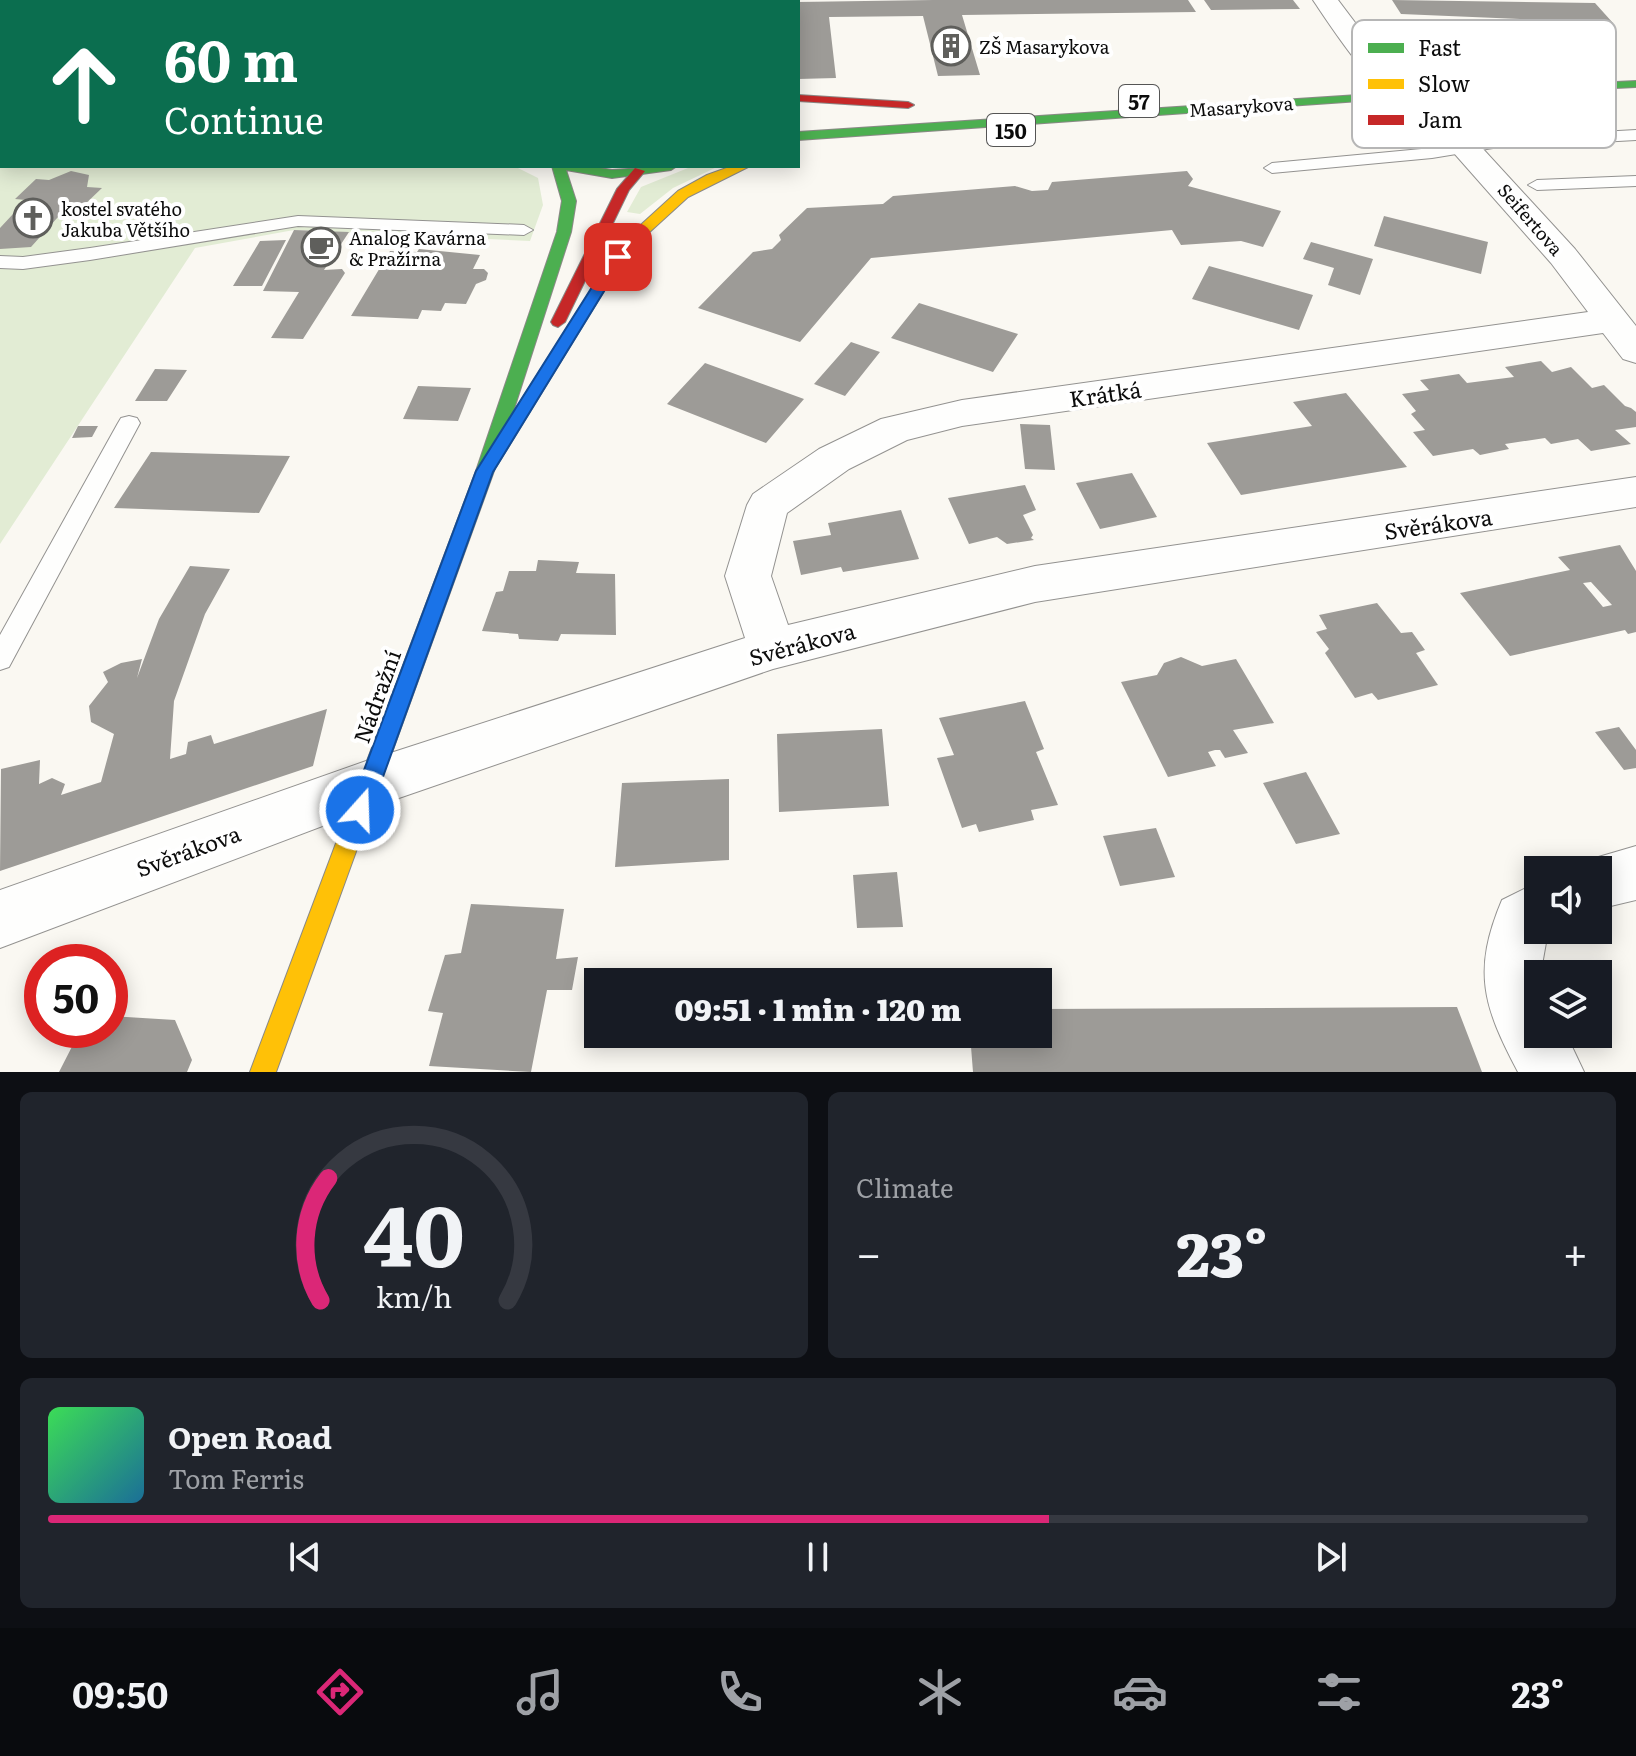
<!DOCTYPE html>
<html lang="en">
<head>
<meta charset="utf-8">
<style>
  :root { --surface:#171b24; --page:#20242c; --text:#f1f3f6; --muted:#9ea1a6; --line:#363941; --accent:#db2777 }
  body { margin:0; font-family:Literata,serif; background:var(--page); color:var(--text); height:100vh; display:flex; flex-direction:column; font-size:30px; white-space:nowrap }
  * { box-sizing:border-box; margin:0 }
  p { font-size:26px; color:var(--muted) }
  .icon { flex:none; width:44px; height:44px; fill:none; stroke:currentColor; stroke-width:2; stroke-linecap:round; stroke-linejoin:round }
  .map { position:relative; height:1072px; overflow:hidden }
  .drawer { display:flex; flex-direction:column; gap:20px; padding:20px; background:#0d0f14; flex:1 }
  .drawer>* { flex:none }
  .banner { position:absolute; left:0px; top:0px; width:800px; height:168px; box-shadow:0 4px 20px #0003; background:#0b6e4f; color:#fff; overflow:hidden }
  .buttons { position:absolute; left:1524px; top:856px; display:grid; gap:16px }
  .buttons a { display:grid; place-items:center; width:88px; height:88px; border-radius:0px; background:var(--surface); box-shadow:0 4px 20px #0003; font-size:40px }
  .speed { position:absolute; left:24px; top:944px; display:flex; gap:16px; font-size:40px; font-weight:700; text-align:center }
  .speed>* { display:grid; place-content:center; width:104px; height:104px; border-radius:50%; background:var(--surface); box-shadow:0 4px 20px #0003; line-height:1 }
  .speed .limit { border:12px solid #d22; background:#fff; color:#111 }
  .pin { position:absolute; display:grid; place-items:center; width:68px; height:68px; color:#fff; margin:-34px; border-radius:16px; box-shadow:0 4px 12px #0006 }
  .me { position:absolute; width:88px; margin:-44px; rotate:20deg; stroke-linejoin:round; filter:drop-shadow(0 0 6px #0008) }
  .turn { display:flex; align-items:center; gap:28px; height:168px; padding:0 32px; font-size:36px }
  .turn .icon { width:104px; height:104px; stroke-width:2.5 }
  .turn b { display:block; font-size:56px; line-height:68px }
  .big { font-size:60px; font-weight:800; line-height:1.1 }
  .drawer .tile { flex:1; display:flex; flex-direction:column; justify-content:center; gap:12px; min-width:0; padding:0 28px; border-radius:12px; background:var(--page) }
  .drawer .dial { align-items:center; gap:0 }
  .dial svg { height:208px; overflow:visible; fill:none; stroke:var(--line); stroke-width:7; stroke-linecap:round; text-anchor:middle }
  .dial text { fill:var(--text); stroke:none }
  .song { display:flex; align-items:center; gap:24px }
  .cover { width:96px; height:96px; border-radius:12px; background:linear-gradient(135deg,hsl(130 70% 55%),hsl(200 70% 35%)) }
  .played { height:8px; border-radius:4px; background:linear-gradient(90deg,var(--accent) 65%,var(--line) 65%) }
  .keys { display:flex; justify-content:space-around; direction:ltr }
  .heat { display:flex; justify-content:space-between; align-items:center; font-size:44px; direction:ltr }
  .drawer .tiles { flex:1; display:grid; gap:20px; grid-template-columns:1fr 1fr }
  .tile:last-child { grid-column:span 2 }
  .trip { position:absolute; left:584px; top:968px; width:468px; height:80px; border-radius:0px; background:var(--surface); box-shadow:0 4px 20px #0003; font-weight:800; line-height:80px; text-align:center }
  .menu { display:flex; height:128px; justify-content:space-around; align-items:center; background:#090b0e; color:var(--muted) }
  .menu .icon { width:56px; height:56px }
  .menu .selected { color:var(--accent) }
  .menu b { font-size:36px; color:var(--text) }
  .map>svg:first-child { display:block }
</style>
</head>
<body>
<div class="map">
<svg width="1636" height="1072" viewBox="0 0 1636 1072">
  <rect width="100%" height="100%" fill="#faf8f2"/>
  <!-- green -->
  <path fill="#e2ecd4" d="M0 165 514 166 538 178 543 205 530 241 294 230 195 248 0 544Z
    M693 166H719L673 188 640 214 627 212 641 187Z"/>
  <!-- building -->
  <path fill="#9d9b97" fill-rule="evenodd" d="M933 0H1188L1196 12 962 15 980 75 938 76 923 16 829 17 836 78 798 79V2Z
    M1204 0H1293L1300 9 1211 10Z
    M1392 0 1595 3 1613 23 1401 14Z
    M71 171 89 175 87 187 102 188 81 208 67 207 31 247 0 249V228L26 200 15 199 36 179 49 180Z
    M1187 171 1193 179 1188 186 1281 211 1263 247 1241 241 1181 245 1172 230 871 258 800 342 698 308 753 252 772 249 781 240 779 235 807 208 883 204 893 196 1015 186 1032 191 1048 190 1052 182Z
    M1384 216 1488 242 1481 274 1374 246Z
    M294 230 349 232 324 270 342 269 345 273 303 339 271 338 299 292 263 291Z
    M286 240 262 286H233L260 241Z
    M1311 242 1373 259 1360 295 1328 285 1334 268 1303 259Z
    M419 249 480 255 473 269H484L488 273 486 280 476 284 466 304 445 303 441 311 422 310 418 319 351 316 390 251 417 252Z
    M1209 266 1313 295 1299 330 1192 299Z
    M919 303 1018 334 993 372 891 338Z
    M851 342 880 352 845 396 814 384Z
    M1541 361 1552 372 1571 367 1592 388 1604 385 1625 406 1631 408 1636 412V427L1615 430 1631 444 1591 451 1578 439 1551 444 1545 438 1505 444 1509 449 1480 455 1473 449 1433 456 1413 432 1425 430 1411 414 1416 411 1402 394 1429 390 1420 380 1459 374 1467 383 1514 377 1505 367Z
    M705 363 804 399 766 443 667 404Z
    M155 369 187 370 167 401H135Z
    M418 386 471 388 458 421 403 419Z
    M1346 393 1407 467 1241 495 1207 443 1312 426 1293 402Z
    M1020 424 1050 425 1055 470 1025 469Z
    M78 426H98L92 437 72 438Z
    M151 452 290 456 259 513 114 508Z
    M1132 473 1157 517 1100 529 1076 483Z
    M1025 485 1036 510 1023 515 1033 535 1031 538 1034 540 1007 544 997 537 969 544 948 498Z
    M901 510 919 559 843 572 841 567 801 575 793 541 831 535 828 523Z
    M1620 545 1636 571V632L1628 634 1625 630 1510 656 1460 593 1570 570 1558 557ZM1591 582 1612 605 1603 607 1583 583Z
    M538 560 579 562 576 573 615 574 616 635 561 634 558 641 519 639 518 634 482 631 496 592 503 591 509 571H536Z
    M190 566 230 569 205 614 174 701 170 759 186 754 188 742 211 735 214 744 327 709 313 766 0 871 1 769 40 760 39 784 52 778 65 784 61 795 101 782 114 734 91 722 89 706 108 682 103 672 121 663 142 659 137 678 159 619Z
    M1377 603 1401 633 1412 632 1425 650 1416 653 1438 685 1378 700 1372 693 1355 698 1325 653 1329 649 1316 632 1327 629 1319 615Z
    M1181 657 1202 666 1236 659 1274 723 1233 730 1248 753 1225 758 1220 750H1215L1208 752 1216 766 1168 777 1121 682 1157 675 1164 663Z
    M1025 701 1044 749 1036 752 1058 805 1031 810 1034 820 979 832 976 824 962 828 937 758 954 755 939 718Z
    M1619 727 1636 750V768L1624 770 1595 732Z
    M882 729 889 806 779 812 777 734Z
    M1306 772 1340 834 1296 844 1263 783Z
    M729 779V860L615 867 622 783Z
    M1156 828 1175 877 1120 886 1103 836Z
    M897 872 903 927 857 928 853 875Z
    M471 904 564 909 556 959 578 957 572 990H547L531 1072 429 1066 443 1013 428 1011 445 955 461 953Z
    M1457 1007 1482 1072H973L970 1034H1038V1009Z
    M110 1016 175 1020 192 1060 187 1072H59L80 1031 110 1030Z"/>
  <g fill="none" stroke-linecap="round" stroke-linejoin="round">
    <!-- lane casing -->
    <g stroke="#939290" stroke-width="2">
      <path id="lane" d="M1636 130V140L1493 148 1432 158 1272 173 1264 168 1272 163 1432 148 1493 138Z
        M1636 176V186L1537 190 1528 185 1537 180Z
        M298 216 524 225 533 230 524 235 298 226 90 260 23 269 0 268V256L23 257 90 248Z
        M129 416 137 418 140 423 9 667 0 670V635L118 423 121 418Z"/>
    </g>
    <!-- street casing -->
    <g stroke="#939290" stroke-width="2">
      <path id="street" d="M1313 0H1338L1375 49 1409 84 1405 90C1399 91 1392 93 1386 90 1364 78 1328 22 1313 0Z
        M1418 87 1428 89 1575 249 1636 326V363L1623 359 1603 333 962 426 907 440 849 469 787 513 771 576 788 625 1035 566 1636 477V507L1035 602 773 669 370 808 0 948V890L369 760 745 638 725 576 747 505 753 494 819 449 881 419 962 400 1588 312 1551 263 1408 101 1404 95 1408 89Z
        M1636 846V900L1598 909V870H1575L1578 863Z
        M1538 882V930H1558L1547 937 1542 965 1544 974H1538V1034H1566L1584 1072H1518C1483 1006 1472 971 1502 900Z"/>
    </g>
    <!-- fast casing -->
    <g stroke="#8a8986" stroke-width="2">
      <path id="fast" d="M621 0H632L620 2Z
        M1636 81V87L1389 99 798 140V132L1389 93Z
        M0 112H2V120H0Z
        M552 166H587L612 170 677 166 671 170 612 178 566 170 576 201 571 232 494 471 440 620 437 625 430 628 423 625 420 620 476 471 557 232 562 201Z"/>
    </g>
    <!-- slow casing -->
    <g stroke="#8a8986" stroke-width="2">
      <path id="slow" d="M732 166H750L688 197 643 238 607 286 491 475H479L476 471 479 467 594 285 633 232 678 191 707 175Z
        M430 612 437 615 440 620 276 1072H250L420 620 423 615Z"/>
    </g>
    <!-- jam casing -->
    <g stroke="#8a8986" stroke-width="2">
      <path id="jam" d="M798 95 908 102 914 105 908 108 798 101Z
        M635 168 645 171 629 190 565 322 558 327 553 325 551 322 617 189Z"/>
    </g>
    <!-- lane -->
    <use href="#lane" fill="#fefefd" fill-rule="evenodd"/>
    <!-- street -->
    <use href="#street" fill="#fefefd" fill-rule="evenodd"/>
    <!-- fast -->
    <use href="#fast" fill="#4caf50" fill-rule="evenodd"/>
    <!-- slow -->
    <use href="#slow" fill="#ffc107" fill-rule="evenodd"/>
    <!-- jam -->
    <use href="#jam" fill="#c62828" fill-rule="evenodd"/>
  </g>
  <!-- route -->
  <path fill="#1a73e8" stroke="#114b97" stroke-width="2" d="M618 252 625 257 493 472 371 810 368 817 360 820 352 817 349 810 476 471 611 257Z"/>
  <!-- icons -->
  <defs>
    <g id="building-ring" transform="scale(2)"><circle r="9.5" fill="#fff" stroke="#5f5f5c" stroke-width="1.5"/><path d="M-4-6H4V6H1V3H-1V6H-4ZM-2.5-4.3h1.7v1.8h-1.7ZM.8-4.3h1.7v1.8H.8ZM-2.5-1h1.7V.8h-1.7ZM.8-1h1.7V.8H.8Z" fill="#5f5f5c"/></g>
    <g id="church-ring" transform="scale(2)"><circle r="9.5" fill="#fff" stroke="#5f5f5c" stroke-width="1.5"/><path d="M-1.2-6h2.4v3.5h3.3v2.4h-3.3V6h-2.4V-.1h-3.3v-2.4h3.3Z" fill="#5f5f5c"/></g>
    <g id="cafe-ring" transform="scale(2)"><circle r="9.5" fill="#fff" stroke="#5f5f5c" stroke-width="1.5"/><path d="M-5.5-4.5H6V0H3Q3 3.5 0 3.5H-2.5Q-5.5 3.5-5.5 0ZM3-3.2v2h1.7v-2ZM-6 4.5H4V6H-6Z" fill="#5f5f5c"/></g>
  </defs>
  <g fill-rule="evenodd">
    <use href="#building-ring" x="951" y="46"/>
    <use href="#church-ring" x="33" y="218"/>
    <use href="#cafe-ring" x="321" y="247"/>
  </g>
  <g text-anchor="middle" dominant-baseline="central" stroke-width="8" stroke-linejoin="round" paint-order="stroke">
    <!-- far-poi labels -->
    <g font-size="18" fill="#0c0c0c" stroke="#fff" text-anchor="start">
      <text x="979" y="46">ZŠ Masarykova</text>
      <text x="61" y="208">kostel svatého<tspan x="61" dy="21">Jakuba Většího</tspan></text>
      <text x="349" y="237">Analog Kavárna<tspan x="349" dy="21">&amp; Pražírna</tspan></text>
    </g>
    <!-- far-street labels -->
    <g font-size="18" fill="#0c0c0c" stroke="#fff">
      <text transform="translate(1241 106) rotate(-4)">Masarykova</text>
      <text transform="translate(1531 219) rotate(49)">Seifertova</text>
    </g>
    <!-- shield labels -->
    <g fill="#fff" stroke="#555" stroke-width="2">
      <rect x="1119" y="85" width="40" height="32" rx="6"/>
      <rect x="987" y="114" width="48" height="32" rx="6"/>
    </g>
    <g font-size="20" font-weight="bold" fill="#0c0c0c">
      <text x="1139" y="101">57</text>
      <text x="1011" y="130">150</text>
    </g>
    <!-- street labels -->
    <g font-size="22" fill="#0c0c0c" stroke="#fff">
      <text transform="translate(1105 393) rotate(-8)">Krátká</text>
      <text transform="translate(1438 523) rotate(-8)">Svěrákova</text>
      <text transform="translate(802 643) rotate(-15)">Svěrákova</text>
      <text transform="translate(376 696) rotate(-70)">Nádražní</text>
      <text transform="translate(188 850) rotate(-20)">Svěrákova</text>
    </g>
  </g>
  <!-- legend -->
  <rect x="1352" y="20" width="264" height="128" rx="12" fill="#fff" stroke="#b6b6b6" stroke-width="2"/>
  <rect x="1368" y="43" width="36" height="10" fill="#4caf50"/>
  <rect x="1368" y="79" width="36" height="10" fill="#ffc107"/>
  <rect x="1368" y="115" width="36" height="10" fill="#c62828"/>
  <g font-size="22" fill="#0c0c0c">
    <text x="1418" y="56">Fast</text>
    <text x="1418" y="92">Slow</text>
    <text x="1418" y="128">Jam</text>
  </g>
</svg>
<div class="buttons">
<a><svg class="icon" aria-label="sound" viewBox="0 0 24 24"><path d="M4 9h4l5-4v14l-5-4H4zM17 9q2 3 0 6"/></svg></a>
<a><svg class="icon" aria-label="layers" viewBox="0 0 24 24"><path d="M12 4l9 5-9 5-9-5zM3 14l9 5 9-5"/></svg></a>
</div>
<div class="speed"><div class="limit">50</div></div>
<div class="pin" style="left:618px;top:257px;background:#d93025"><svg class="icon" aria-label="arrive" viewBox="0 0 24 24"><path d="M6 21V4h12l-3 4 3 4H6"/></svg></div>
<svg class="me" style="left:360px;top:810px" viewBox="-20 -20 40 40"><circle r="17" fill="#1a73e8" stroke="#fff" stroke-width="3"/><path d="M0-11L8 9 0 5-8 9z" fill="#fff"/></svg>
<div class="trip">09:51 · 1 min · 120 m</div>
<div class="banner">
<div class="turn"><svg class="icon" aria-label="ahead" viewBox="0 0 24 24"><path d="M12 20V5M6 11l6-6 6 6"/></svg><div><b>60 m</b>Continue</div></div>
</div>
</div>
<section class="drawer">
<div class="tiles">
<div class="tile dial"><svg viewBox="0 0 100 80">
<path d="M14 69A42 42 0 1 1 86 69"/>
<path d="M14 69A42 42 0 0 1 17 22" stroke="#db2777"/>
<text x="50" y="56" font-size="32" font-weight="700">40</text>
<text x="50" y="72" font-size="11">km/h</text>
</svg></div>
<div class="tile"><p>Climate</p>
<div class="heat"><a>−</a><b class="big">23°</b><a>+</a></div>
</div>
<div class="tile">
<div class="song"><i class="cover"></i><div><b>Open Road</b><p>Tom Ferris</p></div></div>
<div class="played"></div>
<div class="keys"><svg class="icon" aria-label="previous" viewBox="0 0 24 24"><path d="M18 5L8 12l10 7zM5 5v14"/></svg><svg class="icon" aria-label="pause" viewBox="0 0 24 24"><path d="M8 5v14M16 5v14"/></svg><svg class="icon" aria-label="next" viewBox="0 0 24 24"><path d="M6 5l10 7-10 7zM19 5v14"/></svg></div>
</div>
</div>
</section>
<nav class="menu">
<b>09:50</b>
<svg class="icon selected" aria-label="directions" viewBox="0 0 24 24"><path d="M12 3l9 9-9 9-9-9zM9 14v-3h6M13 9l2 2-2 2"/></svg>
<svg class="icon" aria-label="music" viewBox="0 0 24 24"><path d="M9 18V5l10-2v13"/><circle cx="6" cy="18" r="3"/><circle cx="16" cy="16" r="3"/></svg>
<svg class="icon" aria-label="phone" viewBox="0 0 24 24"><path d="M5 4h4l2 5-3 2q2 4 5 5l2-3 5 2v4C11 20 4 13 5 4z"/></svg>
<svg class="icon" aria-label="climate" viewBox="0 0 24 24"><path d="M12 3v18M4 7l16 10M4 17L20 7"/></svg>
<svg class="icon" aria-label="car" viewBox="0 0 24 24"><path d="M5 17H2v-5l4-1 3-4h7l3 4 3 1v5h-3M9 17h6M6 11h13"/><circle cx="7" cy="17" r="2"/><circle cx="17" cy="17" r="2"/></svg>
<svg class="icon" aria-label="filters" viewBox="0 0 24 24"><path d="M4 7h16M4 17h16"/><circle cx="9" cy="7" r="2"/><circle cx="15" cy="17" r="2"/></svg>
<b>23°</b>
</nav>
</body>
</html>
